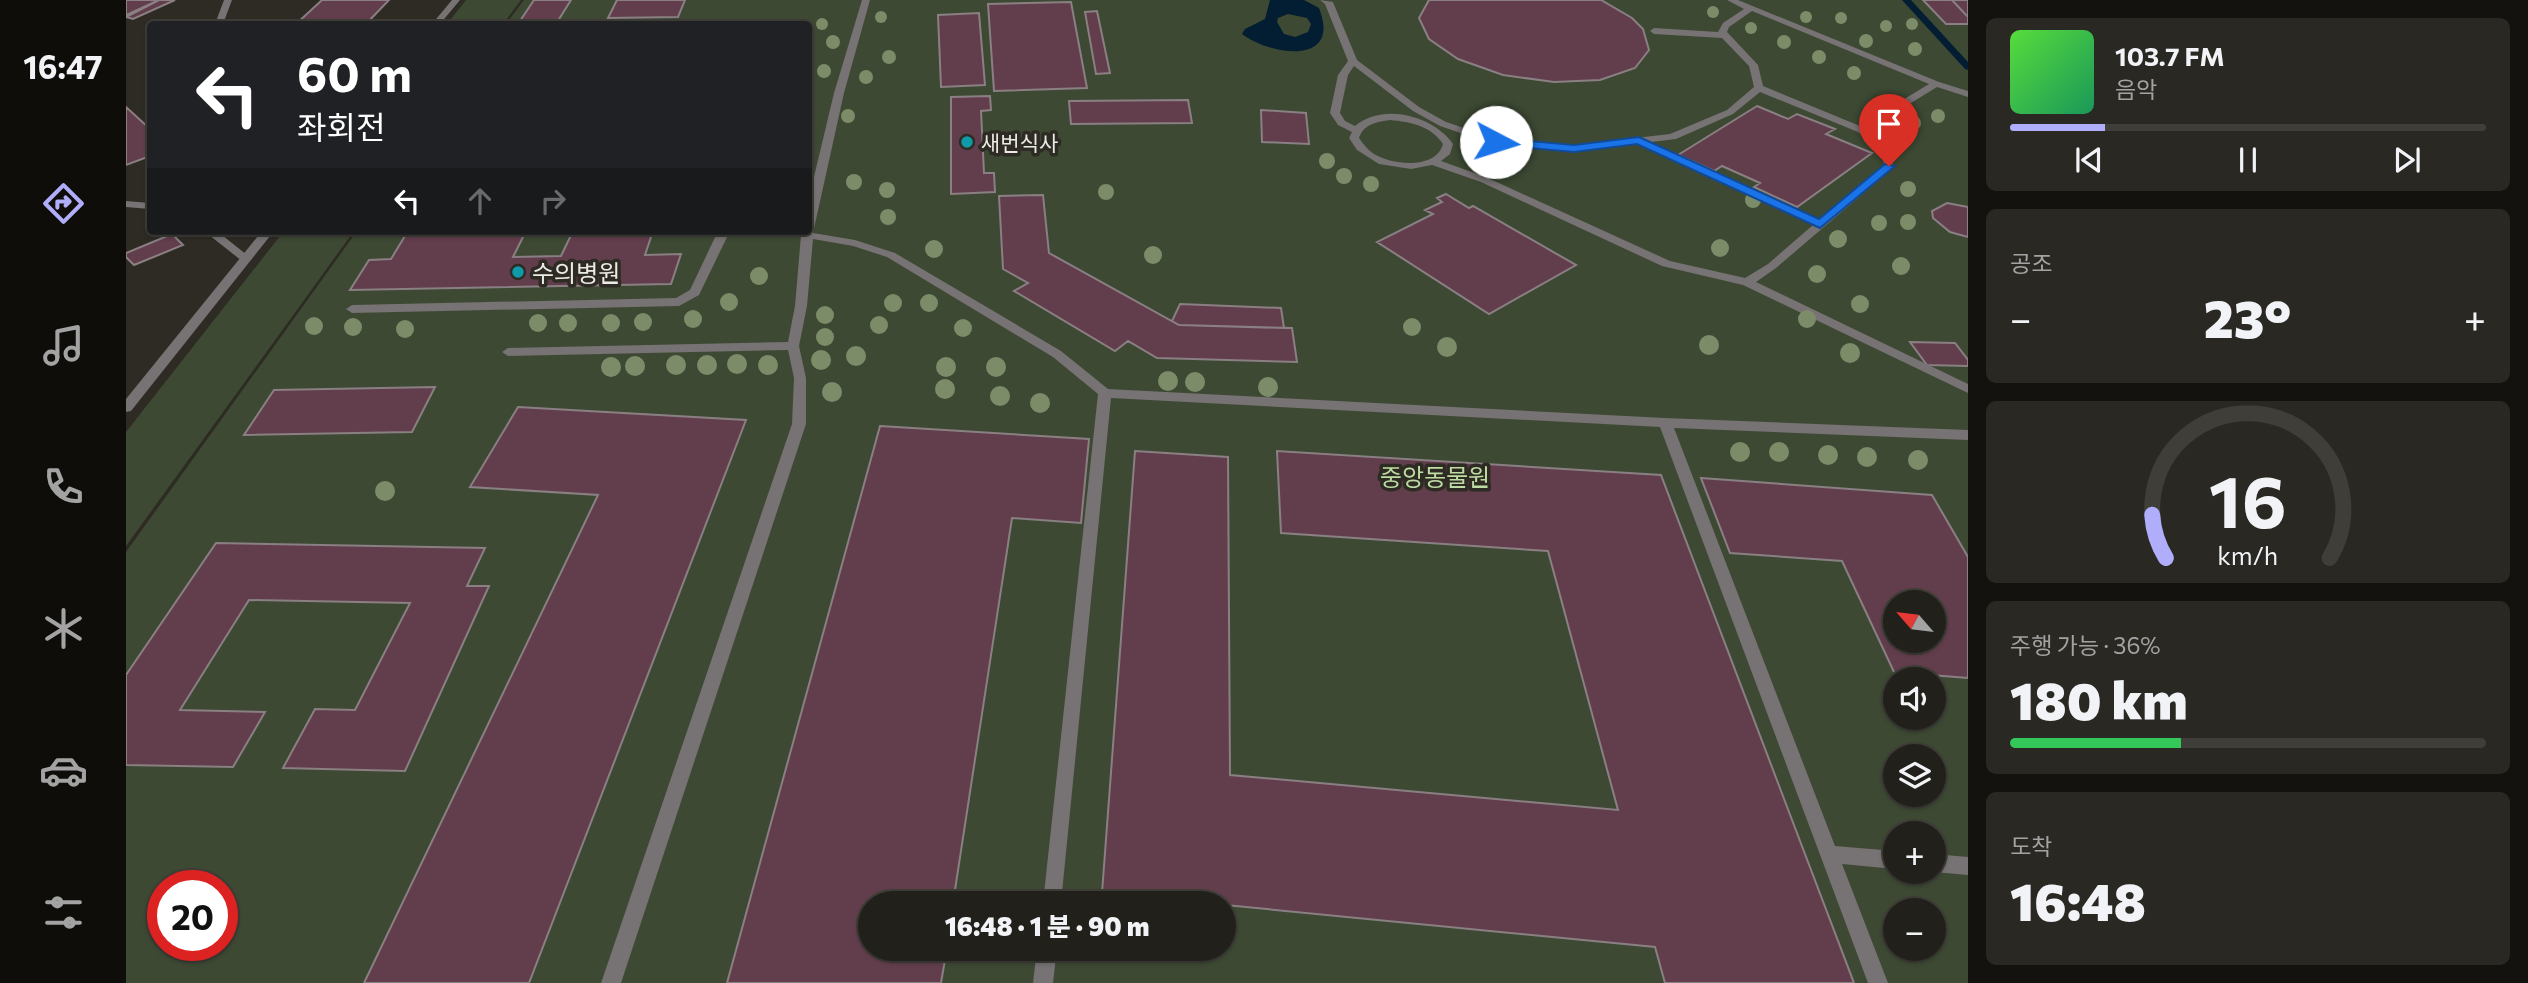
<!DOCTYPE html>
<html lang="ko">
<head>
<meta charset="utf-8">
<style>
  :root { --surface:#22201a; --page:#2a2823; --text:#f1f3f6; --muted:#a2a3a2; --line:#3f3e39; --accent:#b0aefa }
  body { margin:0; font-family:Commissioner,"Noto Sans KR",sans-serif; background:var(--page); color:var(--text); height:100vh; display:flex; flex-direction:column; font-size:26px; white-space:nowrap }
  * { box-sizing:border-box; margin:0 }
  p { font-size:23px; color:var(--muted) }
  .icon { flex:none; width:38px; height:38px; fill:none; stroke:currentColor; stroke-width:2; stroke-linecap:round; stroke-linejoin:round }
  .map { position:relative; flex:1; overflow:hidden }
  .sheet { display:flex; flex-direction:column; gap:18px; padding:18px; background:#13120e; width:560px }
  .sheet>* { flex:none }
  .hud { position:absolute; left:21px; top:21px; width:665px; height:214px; border-radius:7px; box-shadow:0 2px 5px #0004,0 0 0 2px var(--line); background:#202124; color:#fff; overflow:hidden }
  .needle { width:46px; rotate:298deg }
  .controls { position:absolute; left:1757px; top:590px; display:grid; gap:14px }
  .controls a { display:grid; place-items:center; width:63px; height:63px; border-radius:50%; background:var(--surface); box-shadow:0 2px 5px #0004,0 0 0 2px var(--line); font-size:35px }
  .speed { position:absolute; left:21px; top:870px; display:flex; gap:14px; font-size:35px; font-weight:700; text-align:center }
  .speed>* { display:grid; place-content:center; width:91px; height:91px; border-radius:50%; background:var(--surface); box-shadow:0 2px 5px #0004,0 0 0 2px var(--line); line-height:1 }
  .speed .limit { border:10px solid #d22; background:#fff; color:#111 }
  .pin { position:absolute; display:grid; place-items:center; width:60px; height:60px; color:#fff; margin:-72px -30px; border-radius:50% 50% 50% 0; rotate:-45deg; box-shadow:0 0 7px #0007 }
  .pin .icon { rotate:45deg }
  .me { position:absolute; width:77px; margin:-38px; rotate:95deg; stroke-linejoin:round; filter:drop-shadow(0 0 5px #0008) }
  .turn { display:flex; align-items:center; gap:24px; height:147px; padding:0 35px; font-size:32px }
  .turn .icon { width:91px; height:91px; stroke-width:2.5 }
  .turn b { display:block; font-size:49px; line-height:60px }
  .lanes { display:flex; align-items:center; height:66px; padding:0 35px; background:#0003; justify-content:center; gap:35px; direction:ltr }
  .lanes .off { opacity:.35 }
  .big { font-size:52px; font-weight:800; line-height:1.1 }
  .sheet .widget { flex:1; display:flex; flex-direction:column; justify-content:center; gap:10px; min-width:0; padding:0 24px; border-radius:10px; background:var(--page) }
  .sheet .dial { align-items:center; gap:0 }
  .dial svg { height:182px; overflow:visible; fill:none; stroke:var(--line); stroke-width:7; stroke-linecap:round; text-anchor:middle }
  .dial text { fill:var(--text); stroke:none }
  .song { display:flex; align-items:center; gap:21px }
  .cover { width:84px; height:84px; border-radius:10px; background:linear-gradient(135deg,hsl(110 70% 55%),hsl(150 70% 35%)) }
  .played { height:7px; border-radius:4px; background:linear-gradient(90deg,var(--accent) 20%,var(--line) 20%) }
  .keys { display:flex; justify-content:space-around; direction:ltr }
  .heat { display:flex; justify-content:space-between; align-items:center; font-size:38px; direction:ltr }
  .charge { height:10px; border-radius:5px; background:linear-gradient(90deg,#34c759 36%,var(--line) 0) }
  .trip { position:absolute; left:732px; top:891px; width:378px; height:70px; border-radius:35px; background:var(--surface); box-shadow:0 2px 5px #0004,0 0 0 2px var(--line); font-weight:800; line-height:70px; text-align:center }
  main { display:flex; flex:1; min-height:0 }
  .dock { display:flex; flex-direction:column; width:126px; justify-content:space-around; align-items:center; background:#0e0d0a; color:var(--muted) }
  .dock .icon { width:49px; height:49px }
  .dock .active { color:var(--accent) }
  .dock b { font-size:32px; color:var(--text) }
  .map>svg:first-child { display:block }
</style>
</head>
<body>
<main>
<nav class="dock">
<b>16:47</b>
<svg class="icon active" aria-label="directions" viewBox="0 0 24 24"><path d="M12 3l9 9-9 9-9-9zM9 14v-3h6M13 9l2 2-2 2"/></svg>
<svg class="icon" aria-label="music" viewBox="0 0 24 24"><path d="M9 18V5l10-2v13"/><circle cx="6" cy="18" r="3"/><circle cx="16" cy="16" r="3"/></svg>
<svg class="icon" aria-label="phone" viewBox="0 0 24 24"><path d="M5 4h4l2 5-3 2q2 4 5 5l2-3 5 2v4C11 20 4 13 5 4z"/></svg>
<svg class="icon" aria-label="climate" viewBox="0 0 24 24"><path d="M12 3v18M4 7l16 10M4 17L20 7"/></svg>
<svg class="icon" aria-label="car" viewBox="0 0 24 24"><path d="M5 17H2v-5l4-1 3-4h7l3 4 3 1v5h-3M9 17h6M6 11h13"/><circle cx="7" cy="17" r="2"/><circle cx="17" cy="17" r="2"/></svg>
<svg class="icon" aria-label="filters" viewBox="0 0 24 24"><path d="M4 7h16M4 17h16"/><circle cx="9" cy="7" r="2"/><circle cx="15" cy="17" r="2"/></svg>
</nav>
<div class="map">
<svg width="1842" height="983" viewBox="0 0 1842 983">
  <rect width="100%" height="100%" fill="#2d2b23"/>
  <!-- green -->
  <path fill="#3d4933" fill-rule="evenodd" d="M340 0H395L377 24H321Z
    M398 0H1842V983H0V552L231 231H682V24H380ZM1769 602H1808V640H1769ZM1769 679H1808V718H1769ZM1769 756H1808V794H1769ZM1769 833H1808V872H1769ZM37 886H96V945H37ZM744 903H1097V948H744ZM1769 910H1808V948H1769Z
    M158 231H228L0 546V432Z"/>
  <!-- water -->
  <path fill="#031d33" fill-rule="evenodd" d="M1144 0H1178L1193 8C1216 66 1145 56 1116 34L1119 29 1139 19ZM1162 14 1181 18 1185 24 1182 32 1169 37 1158 34 1151 22 1152 18Z"/>
  <g fill="none" stroke-linecap="round" stroke-linejoin="round">
    <!-- stream -->
    <path fill="#031d33" fill-rule="evenodd" d="M1776 0H1785L1842 62V70L1839 69Z"/>
  </g>
  <!-- building -->
  <path fill="#623e4c" stroke="#8a7f83" stroke-width="2" fill-rule="evenodd" d="M0 0H33L0 15Z
    M33 0H49L7 19 0 17Z
    M196 0H263L240 24H170Z
    M408 0H445L430 24H392Z
    M491 0H559L552 17 482 18Z
    M1303 0H1475L1506 18 1517 29 1523 50 1509 68 1474 80 1428 82 1377 75 1332 59 1303 39 1293 18Z
    M1797 0H1826L1842 17V24H1820Z
    M1826 0H1842V17Z
    M945 2 961 88 868 91 862 4Z
    M971 11 984 73 970 74 959 12Z
    M853 13 859 85 815 87 812 15Z
    M864 96 865 110 855 111 858 173H868L869 192 825 194V97Z
    M1062 100 1066 123 945 124 943 101Z
    M1631 106 1662 119 1671 114 1709 129 1700 134 1746 153 1671 207 1628 187 1634 183 1596 166 1588 171 1552 155Z
    M0 107 24 129V156L0 165Z
    M1135 110 1180 113 1183 144 1136 142Z
    M1320 194 1343 208 1347 206 1450 265 1363 314 1251 242 1307 214 1299 210 1316 202 1311 198Z
    M917 195 923 253 1053 325 1166 328 1171 362 1031 358 1002 341 989 351 888 291 902 283 877 269 873 196Z
    M1821 203 1842 207V237L1824 232 1807 218 1806 211Z
    M282 231H400L387 257 435 256 447 231H527L519 255 555 254 545 284 224 290 243 260 265 259Z
    M46 234 57 245 8 265 0 257V253Z
    M1054 304 1155 308 1158 328 1053 325 1046 321Z
    M1784 342 1829 343 1842 360V366L1801 365Z
    M309 387 286 432 118 435 148 390Z
    M392 407 620 420 403 983H238L472 495 344 487Z
    M754 426 963 439 955 523 886 518 827 903H744V948H821L815 983H601Z
    M1009 451 1102 457 1104 775 1492 810 1422 551 1155 533 1151 451 1535 475 1728 983H1539L1529 947 976 893Z
    M1575 478 1806 495 1842 557V678L1768 672 1716 561 1604 553ZM1769 602H1808V640H1769Z
    M90 543 359 548 341 586H363L279 771 157 768 189 709 229 710 284 603 123 600 54 710 139 712 107 767 0 765V675Z"/>
  <g fill="none" stroke-linecap="round" stroke-linejoin="round">
    <!-- service -->
    <path fill="#777273" fill-rule="evenodd" d="M98 0H106L97 24H89Z
      M736 0H744L718 93 687 233 729 240 769 253 935 351 982 389 1539 418 1842 430V440L1548 428 1709 846 1769 851V869L1716 864 1762 983H1742L1534 427 985 398 935 903H917L972 394 927 357 761 257 727 246 687 239 681 306 673 346 680 378V424L495 983H475L666 424 668 378 662 350 382 356 376 352 382 348 662 342 669 306 675 235 676 231H682V202L708 93Z
      M1194 0 1207 2 1231 60 1293 107 1320 122 1371 139 1448 145 1544 134 1601 110 1628 87 1623 66 1596 38 1528 34 1524 31 1528 28 1592 32 1597 23 1618 9 1601 0H1612L1813 82 1842 91V97L1811 87 1741 130 1766 152 1767 168 1650 268 1630 282 1842 384V393L1617 285 1536 266 1355 182 1306 165 1285 169 1253 164 1231 150 1223 138 1226 132 1212 125 1204 113 1212 75 1222 61 1199 4ZM1626 11 1803 84 1734 126 1637 86 1632 65 1601 32 1603 27ZM1228 66 1287 111 1314 126 1364 143 1355 160 1354 175 1315 161 1324 154 1327 144C1308 116 1257 102 1229 126L1219 121 1214 113 1222 75ZM1634 92 1732 132 1756 153 1758 165 1694 220 1525 142 1550 139 1607 114ZM1264 120C1285 122 1305 126 1317 144 1310 170 1266 165 1248 154 1242 150 1237 144 1233 138 1238 124 1250 122 1264 120ZM1512 144 1687 225 1642 264 1619 278 1544 261 1364 179 1365 160 1373 145 1448 151Z
      M0 201 24 203V209L0 207Z
      M78 231H91L126 259 120 262 116 261Z
      M592 231H604L573 295 553 306 226 313 220 309 226 305 550 298 564 290Z
      M1808 854 1842 857V875L1808 872Z
      M911 948H931L927 983H907Z"/>
    <!-- tertiary -->
    <path fill="#777273" fill-rule="evenodd" d="M326 0H334L314 24H306Z
      M136 231H148L5 411 0 412V399Z"/>
  </g>
  <!-- trees -->
  <g fill="#7c8c69">
    <circle cx="1587" cy="12" r="6"/>
    <circle cx="755" cy="17" r="6"/>
    <circle cx="1680" cy="17" r="6"/>
    <circle cx="1715" cy="18" r="6"/>
    <circle cx="696" cy="24" r="6"/>
    <circle cx="1786" cy="24" r="6"/>
    <circle cx="1760" cy="26" r="6"/>
    <circle cx="1625" cy="28" r="6"/>
    <circle cx="1740" cy="41" r="7"/>
    <circle cx="707" cy="42" r="7"/>
    <circle cx="1658" cy="42" r="7"/>
    <circle cx="1789" cy="49" r="7"/>
    <circle cx="763" cy="57" r="7"/>
    <circle cx="1693" cy="57" r="7"/>
    <circle cx="698" cy="71" r="7"/>
    <circle cx="1728" cy="73" r="7"/>
    <circle cx="740" cy="77" r="7"/>
    <circle cx="722" cy="116" r="7"/>
    <circle cx="1812" cy="116" r="7"/>
    <circle cx="1788" cy="123" r="7"/>
    <circle cx="1201" cy="161" r="8"/>
    <circle cx="1218" cy="176" r="8"/>
    <circle cx="728" cy="182" r="8"/>
    <circle cx="1245" cy="184" r="8"/>
    <circle cx="1782" cy="189" r="8"/>
    <circle cx="761" cy="190" r="8"/>
    <circle cx="980" cy="192" r="8"/>
    <circle cx="1627" cy="200" r="8"/>
    <circle cx="762" cy="217" r="8"/>
    <circle cx="1782" cy="222" r="8"/>
    <circle cx="1753" cy="223" r="8"/>
    <circle cx="1712" cy="239" r="9"/>
    <circle cx="1594" cy="248" r="9"/>
    <circle cx="808" cy="249" r="9"/>
    <circle cx="1027" cy="255" r="9"/>
    <circle cx="1775" cy="266" r="9"/>
    <circle cx="1691" cy="274" r="9"/>
    <circle cx="633" cy="276" r="9"/>
    <circle cx="603" cy="302" r="9"/>
    <circle cx="767" cy="303" r="9"/>
    <circle cx="803" cy="303" r="9"/>
    <circle cx="1734" cy="304" r="9"/>
    <circle cx="699" cy="315" r="9"/>
    <circle cx="567" cy="319" r="9"/>
    <circle cx="1681" cy="319" r="9"/>
    <circle cx="517" cy="322" r="9"/>
    <circle cx="412" cy="323" r="9"/>
    <circle cx="442" cy="323" r="9"/>
    <circle cx="485" cy="323" r="9"/>
    <circle cx="753" cy="325" r="9"/>
    <circle cx="188" cy="326" r="9"/>
    <circle cx="227" cy="327" r="9"/>
    <circle cx="1286" cy="327" r="9"/>
    <circle cx="837" cy="328" r="9"/>
    <circle cx="279" cy="329" r="9"/>
    <circle cx="699" cy="337" r="9"/>
    <circle cx="1583" cy="345" r="10"/>
    <circle cx="1321" cy="347" r="10"/>
    <circle cx="1724" cy="353" r="10"/>
    <circle cx="730" cy="356" r="10"/>
    <circle cx="695" cy="360" r="10"/>
    <circle cx="611" cy="364" r="10"/>
    <circle cx="550" cy="365" r="10"/>
    <circle cx="581" cy="365" r="10"/>
    <circle cx="642" cy="365" r="10"/>
    <circle cx="509" cy="366" r="10"/>
    <circle cx="485" cy="367" r="10"/>
    <circle cx="820" cy="367" r="10"/>
    <circle cx="870" cy="367" r="10"/>
    <circle cx="1042" cy="381" r="10"/>
    <circle cx="1069" cy="382" r="10"/>
    <circle cx="1142" cy="387" r="10"/>
    <circle cx="819" cy="389" r="10"/>
    <circle cx="706" cy="392" r="10"/>
    <circle cx="874" cy="396" r="10"/>
    <circle cx="914" cy="403" r="10"/>
    <circle cx="1614" cy="452" r="10"/>
    <circle cx="1653" cy="452" r="10"/>
    <circle cx="1702" cy="455" r="10"/>
    <circle cx="1741" cy="457" r="10"/>
    <circle cx="1792" cy="460" r="10"/>
    <circle cx="259" cy="491" r="10"/>
  </g>
  <!-- route -->
  <path fill="#1a73e8" stroke="#114b97" stroke-width="2" d="M1513 137 1693 219 1759 164 1769 166 1694 228 1511 144 1448 152 1370 145 1364 142 1370 138 1448 145Z"/>
  <!-- markers -->
  <g fill="#0f9aa8" stroke="#2d2b23" stroke-width="2.5">
    <circle cx="841" cy="142" r="7"/>
    <circle cx="392" cy="272" r="7"/>
  </g>
  <g text-anchor="middle" dominant-baseline="central" stroke-width="7" stroke-linejoin="round" paint-order="stroke">
    <!-- far-poi labels -->
    <g font-size="21" fill="#eceae5" stroke="#2d2b23" text-anchor="start">
      <text x="855" y="142">새번식사</text>
    </g>
    <!-- poi labels -->
    <g font-size="24" fill="#eceae5" stroke="#2d2b23" text-anchor="start">
      <text x="406" y="272">수의병원</text>
    </g>
    <!-- park labels -->
    <g font-size="24" fill="#bddba2" stroke="#2d2b23">
      <text x="1309" y="476">중앙동물원</text>
    </g>
  </g>
</svg>
<div class="controls">
<a><svg class="needle" viewBox="-14 -14 28 28"><path d="M0-13l5 13h-10z" fill="#e53935"/><path d="M0 13l5-13h-10z" fill="#a2a3a2"/></svg></a>
<a><svg class="icon" aria-label="sound" viewBox="0 0 24 24"><path d="M4 9h4l5-4v14l-5-4H4zM17 9q2 3 0 6"/></svg></a>
<a><svg class="icon" aria-label="layers" viewBox="0 0 24 24"><path d="M12 4l9 5-9 5-9-5zM3 14l9 5 9-5"/></svg></a>
<a>+</a>
<a>−</a>
</div>
<div class="speed"><div class="limit">20</div></div>
<div class="pin" style="left:1763px;top:166px;background:#d93025"><svg class="icon" aria-label="arrive" viewBox="0 0 24 24"><path d="M6 21V4h12l-3 4 3 4H6"/></svg></div>
<svg class="me" style="left:1370px;top:142px" viewBox="-20 -20 40 40"><circle r="19" fill="#fff"/><path d="M0-13L10 11 0 6-10 11z" fill="#1a73e8"/></svg>
<div class="trip">16:48 · 1 분 · 90 m</div>
<div class="hud">
<div class="turn"><svg class="icon" aria-label="left" viewBox="0 0 24 24"><path d="M17 20v-9H6M10 6l-5 5 5 5"/></svg><div><b>60 m</b>좌회전</div></div>
<div class="lanes"><svg class="icon" aria-label="left" viewBox="0 0 24 24"><path d="M17 20v-9H6M10 6l-5 5 5 5"/></svg><svg class="icon off" aria-label="ahead" viewBox="0 0 24 24"><path d="M12 20V5M6 11l6-6 6 6"/></svg><svg class="icon off" aria-label="right" viewBox="0 0 24 24"><path d="M7 20v-9h11M14 6l5 5-5 5"/></svg></div>
</div>
</div>
<section class="sheet">
<div class="widget">
<div class="song"><i class="cover"></i><div><b>103.7 FM</b><p>음악</p></div></div>
<div class="played"></div>
<div class="keys"><svg class="icon" aria-label="previous" viewBox="0 0 24 24"><path d="M18 5L8 12l10 7zM5 5v14"/></svg><svg class="icon" aria-label="pause" viewBox="0 0 24 24"><path d="M8 5v14M16 5v14"/></svg><svg class="icon" aria-label="next" viewBox="0 0 24 24"><path d="M6 5l10 7-10 7zM19 5v14"/></svg></div>
</div>
<div class="widget"><p>공조</p>
<div class="heat"><a>−</a><b class="big">23°</b><a>+</a></div>
</div>
<div class="widget dial"><svg viewBox="0 0 100 80">
<path d="M14 69A42 42 0 1 1 86 69"/>
<path d="M14 69A42 42 0 0 1 8 50" stroke="#b0aefa"/>
<text x="50" y="56" font-size="32" font-weight="700">16</text>
<text x="50" y="72" font-size="11">km/h</text>
</svg></div>
<div class="widget"><p>주행 가능 · 36%</p><b class="big">180 km</b><div class="charge"></div></div>
<div class="widget"><p>도착</p><b class="big">16:48</b></div>
</section>
</main>
</body>
</html>
